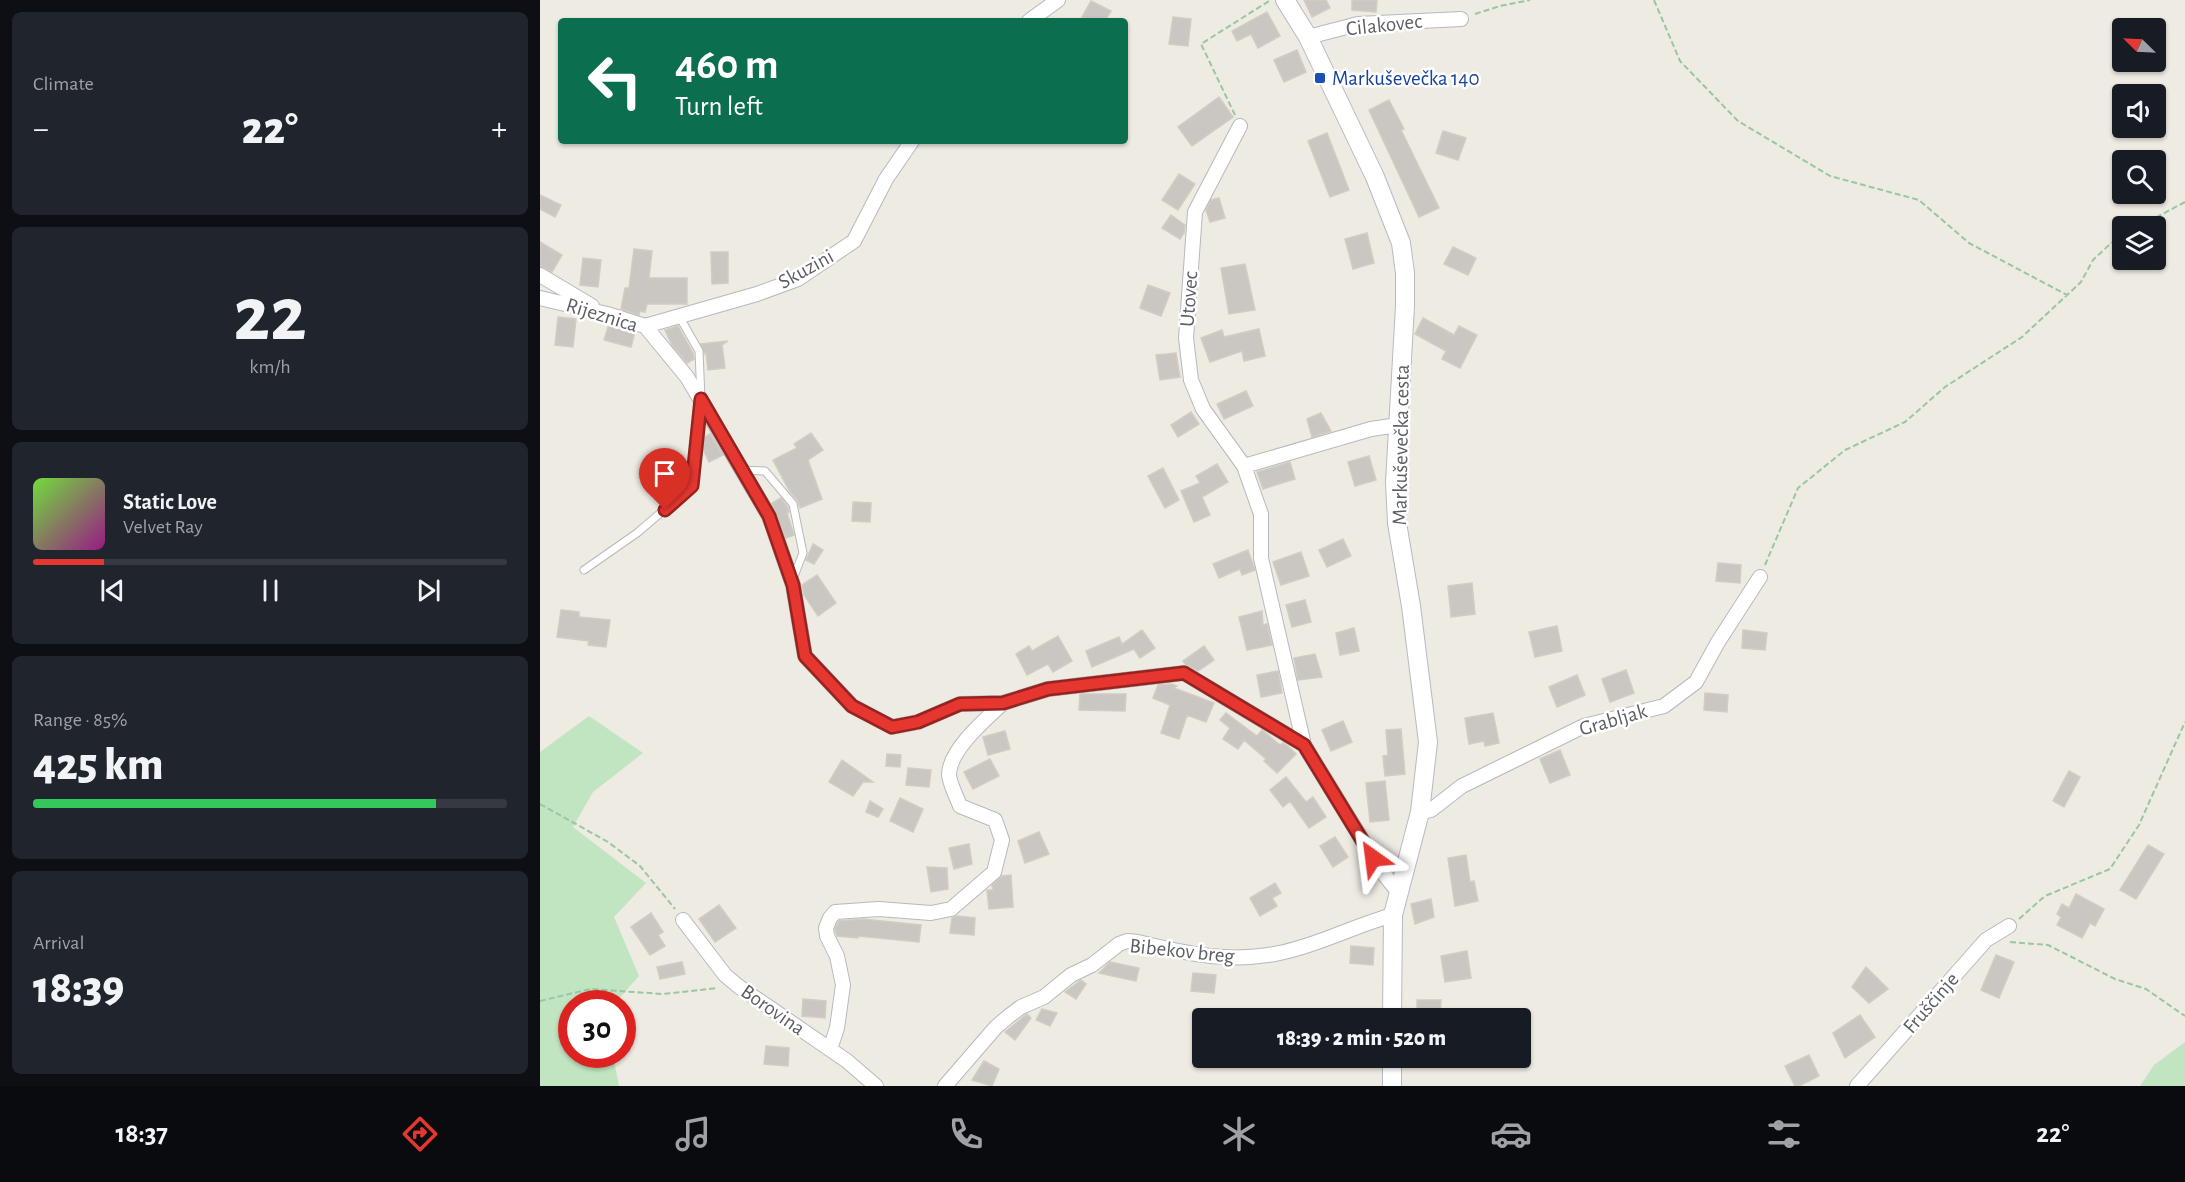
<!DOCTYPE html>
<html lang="en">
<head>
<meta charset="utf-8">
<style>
  :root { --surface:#171b24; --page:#20242c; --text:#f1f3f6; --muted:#9ea1a6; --line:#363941; --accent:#e63630 }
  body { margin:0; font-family:"Alegreya Sans",sans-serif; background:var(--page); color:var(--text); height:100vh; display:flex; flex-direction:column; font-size:22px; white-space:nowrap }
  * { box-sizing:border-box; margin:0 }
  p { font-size:20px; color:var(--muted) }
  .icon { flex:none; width:33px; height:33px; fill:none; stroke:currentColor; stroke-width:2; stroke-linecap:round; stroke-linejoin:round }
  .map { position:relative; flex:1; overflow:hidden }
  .side { display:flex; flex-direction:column; gap:12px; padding:12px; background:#0d0f14; width:540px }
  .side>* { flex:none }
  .guide { position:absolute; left:18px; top:18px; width:570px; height:126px; border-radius:6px; box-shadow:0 2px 4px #0004; background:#0b6e4f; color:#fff; overflow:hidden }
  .needle { width:39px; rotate:294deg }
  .buttons { position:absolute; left:1572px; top:18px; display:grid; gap:12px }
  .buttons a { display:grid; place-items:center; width:54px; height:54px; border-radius:6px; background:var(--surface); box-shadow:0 2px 4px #0004; font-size:30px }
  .speed { position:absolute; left:18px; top:990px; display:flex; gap:12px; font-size:30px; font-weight:700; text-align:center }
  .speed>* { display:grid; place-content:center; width:78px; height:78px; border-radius:50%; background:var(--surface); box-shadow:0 2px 4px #0004; line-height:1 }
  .speed .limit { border:9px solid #d22; background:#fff; color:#111 }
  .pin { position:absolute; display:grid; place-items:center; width:51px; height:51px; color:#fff; margin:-62px -26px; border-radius:50% 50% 50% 0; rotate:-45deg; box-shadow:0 0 6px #0007 }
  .pin .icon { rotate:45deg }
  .me { position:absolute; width:66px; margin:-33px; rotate:329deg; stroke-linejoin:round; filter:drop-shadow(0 0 4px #0008) }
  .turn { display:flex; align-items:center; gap:21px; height:126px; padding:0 18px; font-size:27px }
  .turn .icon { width:78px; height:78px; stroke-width:2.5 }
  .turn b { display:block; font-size:42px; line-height:51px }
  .big { font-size:45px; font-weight:800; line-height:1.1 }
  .side .card { flex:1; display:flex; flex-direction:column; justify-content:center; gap:9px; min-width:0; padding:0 21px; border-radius:9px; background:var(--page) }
  .side .dial { align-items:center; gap:0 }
  .dial b { font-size:78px; line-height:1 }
  .song { display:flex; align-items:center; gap:18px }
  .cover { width:72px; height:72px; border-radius:9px; background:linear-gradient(135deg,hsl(100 70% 55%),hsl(310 70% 35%)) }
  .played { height:6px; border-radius:3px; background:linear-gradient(90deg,var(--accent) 15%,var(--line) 15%) }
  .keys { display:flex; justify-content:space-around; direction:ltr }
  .heat { display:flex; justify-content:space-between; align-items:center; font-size:33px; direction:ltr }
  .charge { height:9px; border-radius:4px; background:linear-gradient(90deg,#34c759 85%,var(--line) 0) }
  .trip { position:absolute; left:652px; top:1008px; width:339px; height:60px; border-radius:6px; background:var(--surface); box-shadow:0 2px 4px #0004; font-weight:800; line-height:60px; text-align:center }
  .tabs { display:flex; height:96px; justify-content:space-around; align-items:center; background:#090b0e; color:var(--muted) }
  .tabs .icon { width:42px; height:42px }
  .tabs .current { color:var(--accent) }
  .tabs b { font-size:27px; color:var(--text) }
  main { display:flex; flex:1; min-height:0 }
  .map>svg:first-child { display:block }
</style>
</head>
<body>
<main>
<section class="side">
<div class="card"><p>Climate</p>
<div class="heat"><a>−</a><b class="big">22°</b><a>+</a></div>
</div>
<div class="card dial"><b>22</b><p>km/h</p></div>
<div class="card">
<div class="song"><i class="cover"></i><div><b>Static Love</b><p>Velvet Ray</p></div></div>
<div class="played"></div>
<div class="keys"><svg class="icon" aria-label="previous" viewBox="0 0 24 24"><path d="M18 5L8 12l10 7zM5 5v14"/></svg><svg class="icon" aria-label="pause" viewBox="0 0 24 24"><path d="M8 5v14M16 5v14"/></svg><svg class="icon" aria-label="next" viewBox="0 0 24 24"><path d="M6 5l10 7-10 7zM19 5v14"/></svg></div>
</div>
<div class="card"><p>Range · 85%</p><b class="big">425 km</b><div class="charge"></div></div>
<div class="card"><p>Arrival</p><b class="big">18:39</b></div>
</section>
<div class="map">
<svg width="1645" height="1086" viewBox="0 0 1645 1086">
  <rect width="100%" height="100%" fill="#eeebe3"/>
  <!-- green -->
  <path fill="#c1e5c0" d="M49 716 103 753 53 792 33 827 106 883 74 917 99 976 75 1003 32 1004V1054L73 1055 79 1086H0V752Z
    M1645 1042V1086H1600L1614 1065Z"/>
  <!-- building -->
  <path fill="#cac7c2" stroke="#d2ccc1" stroke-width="1.5" d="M764 0H786L790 8 772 17Z
    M812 0H837L836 12 812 10Z
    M551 1 571 11 565 21H548L542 17Z
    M727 12 740 36 718 48 711 34 697 41 692 31Z
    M633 17 651 19 648 46 629 44Z
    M757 50 766 72 744 82 734 60Z
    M679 97 693 117 652 146 638 127Z
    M849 100 864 129 861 130 899 208 879 217 829 110Z
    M903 131 926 138 918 160 896 153Z
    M787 133 809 190 790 197 768 141Z
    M639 174 655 184 638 210 622 200Z
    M0 195 21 205 15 217 0 209Z
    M679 198 685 218 670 222 666 210 671 200Z
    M631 215 645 225 644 233 640 239 622 228Z
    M827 233 834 263 813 269 805 239Z
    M0 242 22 255 12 272 0 266Z
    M913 247 936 258 928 275 904 264Z
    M94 249 112 251 109 278H147V304H107L105 312 100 311 99 315 81 309 85 288H89Z
    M171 252H188V283L172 284Z
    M43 258 61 260 58 287 40 285Z
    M705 264 715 310 689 314 681 268Z
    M608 285 630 293 621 316 600 308Z
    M18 317 36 319 33 347 15 345Z
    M883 318 914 335 919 326 937 335 920 368 902 359 906 351 875 334Z
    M69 324 95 332 91 347 64 340Z
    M138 326 153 353 154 359 147 363 132 345 125 330Z
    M719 329 725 356 704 361 702 351 670 362 661 338 682 330 684 337Z
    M188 341 182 345 185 368 168 370 166 353 165 354 161 344Z
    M636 353 640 377 620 380 616 355Z
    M706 391 713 406 684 419 677 404Z
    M651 412 659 424 638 437 631 425Z
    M781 413 791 431 772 437 767 419Z
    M271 433 283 450 268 460 282 499 260 508 258 501 249 490 233 460 257 448 254 444Z
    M170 434 183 455 169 462 162 447 163 438Z
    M829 456 836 480 815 486 808 462Z
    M750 462 755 479 723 489 717 472Z
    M677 464 688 482 662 497 670 515 654 522 641 491 660 483 656 476Z
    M623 468 639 500 625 508 608 476Z
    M241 498 248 507 249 512 247 513 254 535 246 538 232 503Z
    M313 502 331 503 330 522 312 521Z
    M803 539 811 556 787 567 779 550Z
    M273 544 283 550 274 564 266 560Z
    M708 550 715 570 702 575 700 569 679 578 673 564Z
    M761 552 769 576 741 585 733 562Z
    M1178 563 1201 565 1200 583 1176 581Z
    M277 575 296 603 278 616 264 595 262 585Z
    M932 583 935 614 911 617 908 586Z
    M765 600 771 622 752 627 746 605Z
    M21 610 39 612V617L70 620 66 647 48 645 49 641 17 637Z
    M722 611 723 625 727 624 732 645 707 650 699 617Z
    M1017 626 1022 651 995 657 989 632Z
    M814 628 819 651 800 655 796 633Z
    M602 630 615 648 600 658 594 649 552 667 546 651 579 637 582 644Z
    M1203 630 1227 633 1225 650 1202 648Z
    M518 636 532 661 513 672 508 664 487 675 476 654 489 646 492 651Z
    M664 646 674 660 658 671 646 665 643 661Z
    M775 654 782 677 758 680 754 658Z
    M1086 670 1094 693 1070 702 1062 679Z
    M738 671 742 693 721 697 717 675Z
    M1037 675 1045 695 1017 707 1009 687Z
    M631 684 637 686 634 688 674 703 666 722 647 715 639 739 621 733 630 705 613 698 618 685Z
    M1165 693 1188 695 1187 712 1164 710Z
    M540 694H586L585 711 539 710Z
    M686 713 717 736 722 730 740 745 743 743 748 746 756 754 737 773 724 761 726 759 704 740 698 749 683 739 690 728 680 720Z
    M953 713 959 743 945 746 944 741 929 744 925 718Z
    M803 721 812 742 791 751 782 730Z
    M861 729 865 774 845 776 843 756 848 755 846 730Z
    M465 731 470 749 448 755 443 737Z
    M1020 750 1030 775 1010 783 1000 759Z
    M347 754 361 755 360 767 346 766Z
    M450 759 459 776 433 789 424 772Z
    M302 760 333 782H323L313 796 289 782Z
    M368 768 391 770 389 787 366 785Z
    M1529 771 1540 777 1524 807 1513 801Z
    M746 777 766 802 773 797 786 817 769 828 750 801 743 807 730 790Z
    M845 781 849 820 830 822 826 783Z
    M360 798 383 809 373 832 350 821Z
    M330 801 343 809 338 817 326 812Z
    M499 832 509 854 485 863 478 841Z
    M795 837 808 857 793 867 780 846Z
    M429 844 432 864 414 869 409 848Z
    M1608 845 1624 854 1596 899 1580 890Z
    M926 855 930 882 934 881 938 901 915 906 908 858Z
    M387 867 407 868 408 889 391 892Z
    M471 875 473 907 449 909 447 890H453L452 885 462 876Z
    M735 883 741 893 732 898 737 906 720 916 710 898Z
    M1536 894 1564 909 1555 926 1550 923 1542 938 1517 925 1521 917 1517 914 1522 904 1529 908Z
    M891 899 894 917 875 924 871 904Z
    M179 905 196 928 175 942 159 919Z
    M111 913 123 932 118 935 125 946 110 955 91 927Z
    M417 916 435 918 434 935 410 933 412 918Z
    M322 919 381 925 379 942 318 936V938L297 936 295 929 299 921Z
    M811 946 834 948 833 965 810 963Z
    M927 951 931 978 905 982 901 956Z
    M1456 955 1474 962 1459 998 1441 990Z
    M142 962 145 974 120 979 117 967Z
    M570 962 599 968 596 981 559 973Z
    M1326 967 1348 989 1329 1003 1312 987Z
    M653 973 676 975 674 993 651 991Z
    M541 980 546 984 536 999 525 992Z
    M263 999 286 1001 285 1018 262 1016Z
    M877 1000H901L900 1018H877Z
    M502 1009 517 1013 510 1026 496 1020Z
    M487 1014 491 1018 475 1040 465 1032Z
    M1320 1015 1335 1037 1305 1058 1293 1033Z
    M226 1046 249 1048 248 1066 224 1064Z
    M1269 1055 1279 1076 1259 1086H1255L1245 1066Z
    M444 1061 459 1069 452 1086 432 1080Z"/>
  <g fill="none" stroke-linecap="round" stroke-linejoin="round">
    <!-- lane casing -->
    <g stroke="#b6b9bd" stroke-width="9">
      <path id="lane" d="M202 470 225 471 253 504 263 553 253 579
        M44 570 97 533 152 486 161 399 159 351 139 316"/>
    </g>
    <!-- street casing -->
    <g stroke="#b6b9bd" stroke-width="16">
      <path id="street" d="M489 21 518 0
        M768 37 818 24 921 19
        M700 126 655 212 646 338 651 380 663 409 704 466 721 514V558L764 745
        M0 275 52 306
        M0 298 67 314 105 326 147 377 229 516 253 585 265 656 312 706 352 727 378 722 420 704 463 703 508 689 644 673 764 745 840 869 858 892
        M105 326 217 294 258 279 314 241 346 179 372 141
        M704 466 831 429 858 425
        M880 812 891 810 922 786 1044 726 1124 706 1156 682 1178 642 1220 577
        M143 920 185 975 198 986 307 1061 336 1086
        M290 1049 297 1028 303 985 297 956 287 936 286 928 290 918 295 912 339 909 391 913 411 909 454 872 462 840 455 820 420 806C417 797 409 783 409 774 410 749 446 719 463 703
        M405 1086 456 1027 469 1016 481 1007 504 997 531 975 552 965 579 944 587 941 598 942C647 954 694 964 744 952 781 944 816 925 853 915
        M1317 1086 1446 940 1469 926"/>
    </g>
    <!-- secondary casing -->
    <g stroke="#b7babf" stroke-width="20">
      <path id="secondary" d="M745 0 768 37 835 177 861 243 865 273V306L855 482 857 523 871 606 888 742 880 812 853 915 852 1018
        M852 1086V1058"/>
    </g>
    <!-- path -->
    <path stroke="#99c6a4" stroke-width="2" stroke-dasharray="6 3" stroke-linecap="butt" d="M1114 0 1140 61 1198 121 1290 176 1379 200 1429 243 1527 295
      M935 14 960 6 990 0
      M695 115 661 44 729 1
      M1600 226 1645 202
      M1225 565 1258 488 1305 450 1365 422 1405 387 1482 337 1541 282 1553 260 1570 244 1582 237
      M0 804 68 842 100 866 135 909
      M1479 919 1505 896 1570 869 1599 825 1645 722
      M1470 942 1508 945 1575 979 1606 989 1645 1016
      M0 1001 50 989 123 994 178 988"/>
    <!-- lane -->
    <use href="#lane" stroke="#fff" stroke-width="7"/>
    <!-- street -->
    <use href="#street" stroke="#fff" stroke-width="14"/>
    <!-- secondary -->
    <use href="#secondary" stroke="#fff" stroke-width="18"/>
  </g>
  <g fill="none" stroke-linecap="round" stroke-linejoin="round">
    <!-- route casing -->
    <g stroke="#96231f" stroke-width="15">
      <path id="route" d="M125 510 152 486 161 399 229 516 253 585 265 656 312 706 352 727 378 722 420 704 463 703 508 689 644 673 764 745 833 858"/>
    </g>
    <!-- route -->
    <use href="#route" stroke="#e63630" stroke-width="10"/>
  </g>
  <!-- markers -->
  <rect fill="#1a4fb4" stroke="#fff" stroke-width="2" x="774" y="72" width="12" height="12" rx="3"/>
  <g text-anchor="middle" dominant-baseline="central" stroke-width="5" stroke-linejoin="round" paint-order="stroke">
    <!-- street labels -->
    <g font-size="21" fill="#5b5f64" stroke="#fff">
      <text transform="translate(844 25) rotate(-6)">Cilakovec</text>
      <text transform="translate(266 269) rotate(-29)">Skuzini</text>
      <text transform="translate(649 299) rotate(-86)">Utovec</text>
      <text transform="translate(62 315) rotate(17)">Rijeznica</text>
      <text transform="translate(861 445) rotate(-89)">Markuševečka cesta</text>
      <text transform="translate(1073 720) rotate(-16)">Grabljak</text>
      <text transform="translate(642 951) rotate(6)">Bibekov breg</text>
      <text transform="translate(1391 1003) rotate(-49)">Fruščinje</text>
      <text transform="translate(233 1010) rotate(35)">Borovina</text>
    </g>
    <!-- transit labels -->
    <g font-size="21" fill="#164399" stroke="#fff" text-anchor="start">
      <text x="792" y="78">Markuševečka 140</text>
    </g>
  </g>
</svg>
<div class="buttons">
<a><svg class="needle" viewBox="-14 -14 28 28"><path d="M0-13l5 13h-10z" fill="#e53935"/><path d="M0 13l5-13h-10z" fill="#9ea1a6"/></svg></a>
<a><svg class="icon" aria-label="sound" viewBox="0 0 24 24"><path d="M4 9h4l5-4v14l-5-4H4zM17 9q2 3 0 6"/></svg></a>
<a><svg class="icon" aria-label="search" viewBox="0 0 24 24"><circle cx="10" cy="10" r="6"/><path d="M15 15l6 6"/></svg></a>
<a><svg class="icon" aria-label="layers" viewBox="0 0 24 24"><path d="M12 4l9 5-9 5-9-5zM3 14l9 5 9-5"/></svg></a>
</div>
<div class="speed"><div class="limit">30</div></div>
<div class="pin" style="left:125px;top:510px;background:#d93025"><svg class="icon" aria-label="arrive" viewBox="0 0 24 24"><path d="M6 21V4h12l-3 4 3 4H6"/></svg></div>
<svg class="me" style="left:833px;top:858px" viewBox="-20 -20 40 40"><path d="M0-17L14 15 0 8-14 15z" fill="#e63630" stroke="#fff" stroke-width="4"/></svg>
<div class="trip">18:39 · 2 min · 520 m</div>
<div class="guide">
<div class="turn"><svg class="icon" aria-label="left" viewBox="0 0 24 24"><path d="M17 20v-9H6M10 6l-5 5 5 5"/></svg><div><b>460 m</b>Turn left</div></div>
</div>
</div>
</main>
<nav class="tabs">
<b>18:37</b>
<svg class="icon current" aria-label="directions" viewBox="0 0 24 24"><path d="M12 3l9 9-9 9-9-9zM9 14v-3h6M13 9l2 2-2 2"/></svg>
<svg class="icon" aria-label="music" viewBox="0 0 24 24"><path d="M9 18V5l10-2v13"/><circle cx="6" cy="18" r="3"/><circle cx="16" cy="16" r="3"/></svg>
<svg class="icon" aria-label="phone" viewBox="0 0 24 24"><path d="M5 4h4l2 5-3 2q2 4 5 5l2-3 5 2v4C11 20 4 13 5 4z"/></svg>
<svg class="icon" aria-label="climate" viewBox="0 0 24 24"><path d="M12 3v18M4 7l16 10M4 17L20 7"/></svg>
<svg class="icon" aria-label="car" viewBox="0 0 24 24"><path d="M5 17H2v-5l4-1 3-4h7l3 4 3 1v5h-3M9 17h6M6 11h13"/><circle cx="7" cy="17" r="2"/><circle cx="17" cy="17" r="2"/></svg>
<svg class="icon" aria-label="filters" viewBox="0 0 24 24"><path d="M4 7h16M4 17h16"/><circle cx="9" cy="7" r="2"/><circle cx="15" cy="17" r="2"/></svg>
<b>22°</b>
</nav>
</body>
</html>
